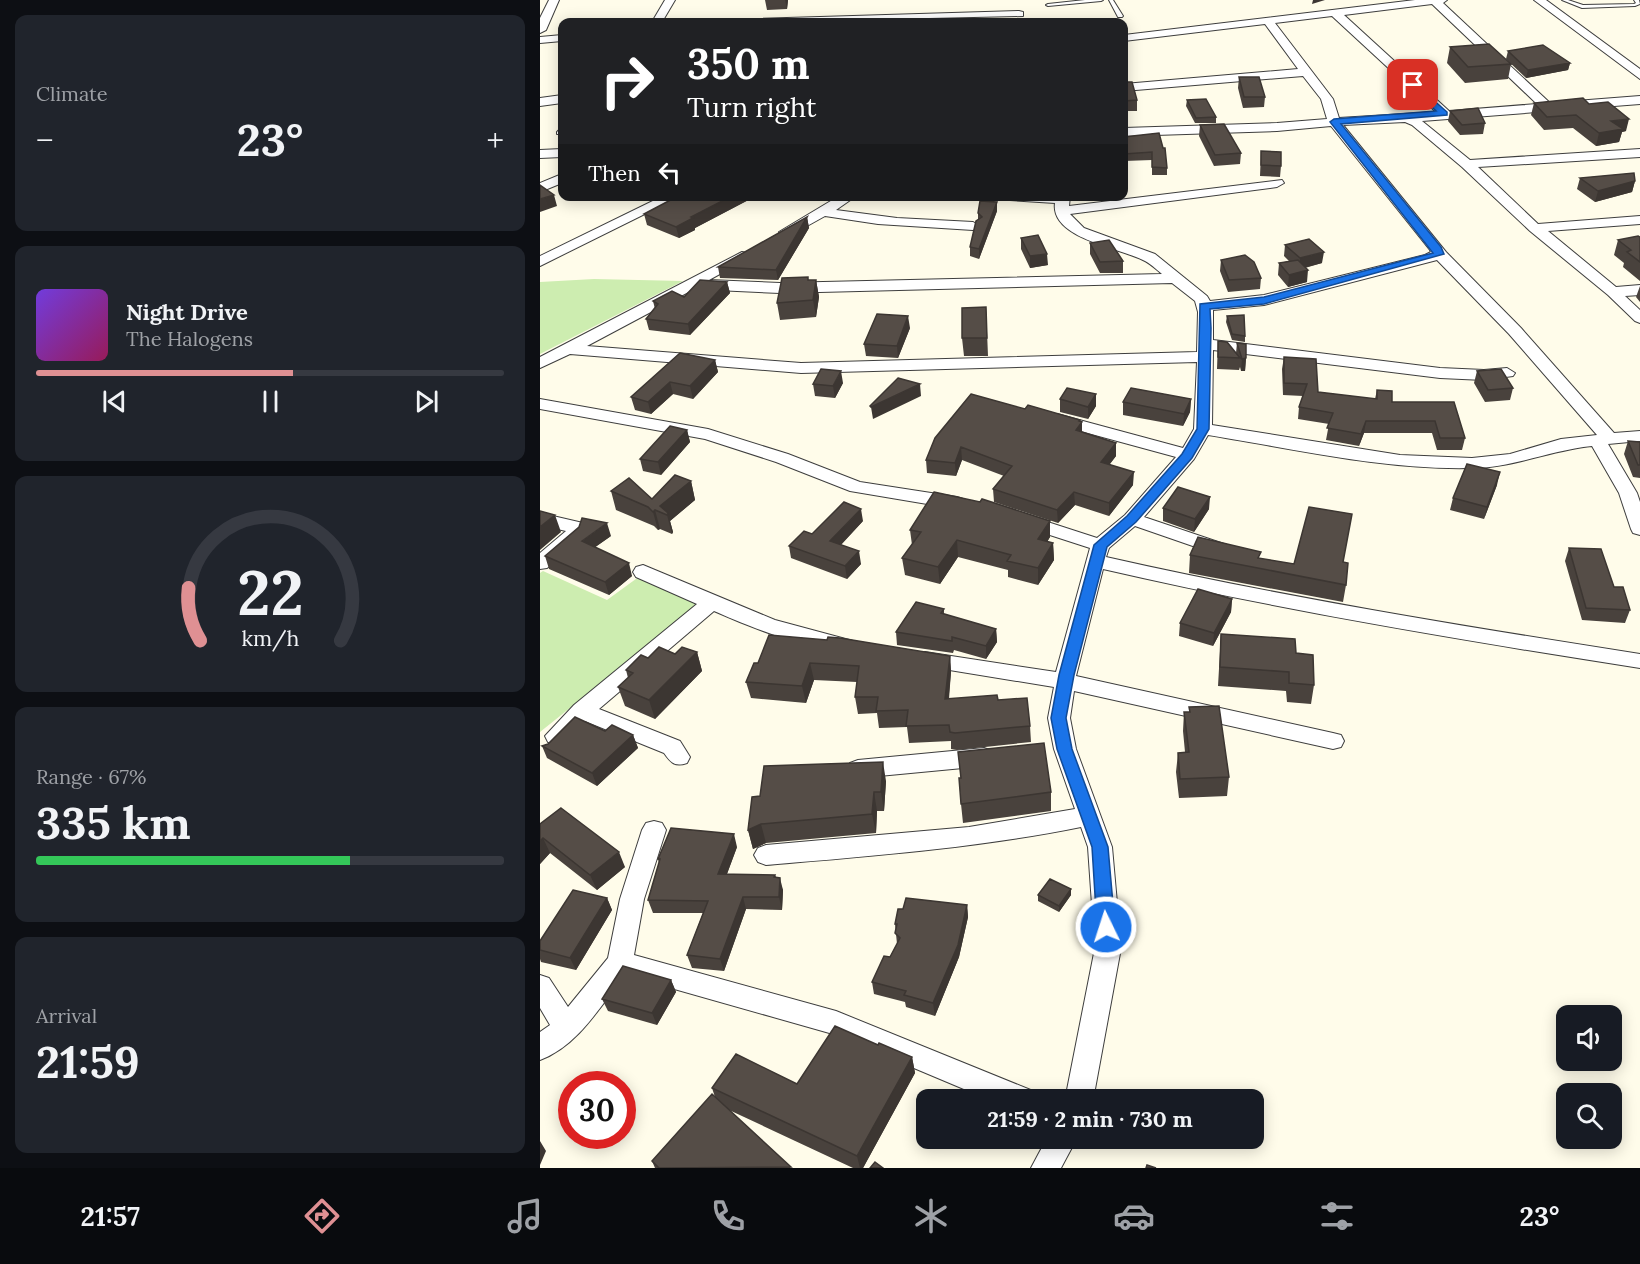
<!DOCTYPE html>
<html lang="en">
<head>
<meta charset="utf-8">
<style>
  :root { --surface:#171b24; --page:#20242c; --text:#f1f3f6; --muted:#9ea1a6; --line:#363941; --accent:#df9093 }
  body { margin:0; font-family:Lora,serif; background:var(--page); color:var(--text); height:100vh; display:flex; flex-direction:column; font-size:22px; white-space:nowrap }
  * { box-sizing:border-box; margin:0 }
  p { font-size:20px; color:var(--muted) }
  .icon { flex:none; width:33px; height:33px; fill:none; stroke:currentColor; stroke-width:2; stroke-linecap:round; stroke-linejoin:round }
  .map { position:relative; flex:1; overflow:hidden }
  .side { display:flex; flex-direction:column; gap:15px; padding:15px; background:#0d0f14; width:540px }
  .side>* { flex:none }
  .guide { position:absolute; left:18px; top:18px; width:570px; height:183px; border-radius:12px; box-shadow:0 3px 15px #0003; background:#202124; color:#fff; overflow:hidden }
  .tools { position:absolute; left:1016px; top:1005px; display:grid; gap:12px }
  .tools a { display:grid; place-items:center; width:66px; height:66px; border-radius:12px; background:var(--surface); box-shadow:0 3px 15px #0003; font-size:30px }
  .speed { position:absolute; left:18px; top:1071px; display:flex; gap:12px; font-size:30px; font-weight:700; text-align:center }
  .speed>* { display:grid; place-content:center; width:78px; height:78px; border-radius:50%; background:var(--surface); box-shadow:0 3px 15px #0003; line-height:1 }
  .speed .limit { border:9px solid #d22; background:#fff; color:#111 }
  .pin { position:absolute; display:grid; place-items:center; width:51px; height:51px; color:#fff; margin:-26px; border-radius:12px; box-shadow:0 3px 9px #0006 }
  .me { position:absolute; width:66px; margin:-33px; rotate:356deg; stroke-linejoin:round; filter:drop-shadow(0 0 4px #0008) }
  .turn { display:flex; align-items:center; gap:21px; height:126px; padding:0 30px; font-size:27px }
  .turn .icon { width:78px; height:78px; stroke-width:2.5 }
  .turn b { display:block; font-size:42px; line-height:51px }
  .then { display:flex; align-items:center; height:57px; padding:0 30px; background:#0003; gap:12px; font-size:22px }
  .big { font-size:45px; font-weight:700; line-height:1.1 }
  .side .tile { flex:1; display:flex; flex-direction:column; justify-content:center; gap:9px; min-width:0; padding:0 21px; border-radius:12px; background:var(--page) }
  .side .dial { align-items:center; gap:0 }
  .dial svg { height:156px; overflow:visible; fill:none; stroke:var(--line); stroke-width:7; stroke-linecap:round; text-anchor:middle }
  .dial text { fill:var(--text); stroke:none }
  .song { display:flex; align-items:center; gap:18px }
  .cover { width:72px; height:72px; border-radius:9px; background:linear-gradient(135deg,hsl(260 70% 55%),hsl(330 70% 35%)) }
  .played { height:6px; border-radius:3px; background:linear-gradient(90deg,var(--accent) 55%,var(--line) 55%) }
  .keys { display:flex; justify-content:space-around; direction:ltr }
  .heat { display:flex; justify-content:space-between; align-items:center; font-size:33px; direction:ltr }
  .charge { height:9px; border-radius:4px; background:linear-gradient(90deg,#34c759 67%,var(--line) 0) }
  .trip { position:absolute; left:376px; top:1089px; width:348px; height:60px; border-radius:12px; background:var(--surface); box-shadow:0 3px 15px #0003; font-weight:700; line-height:60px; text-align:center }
  .tabs { display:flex; height:96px; justify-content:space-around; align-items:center; background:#090b0e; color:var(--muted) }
  .tabs .icon { width:42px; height:42px }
  .tabs .active { color:var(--accent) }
  .tabs b { font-size:27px; color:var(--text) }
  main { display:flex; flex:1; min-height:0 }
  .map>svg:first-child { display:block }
</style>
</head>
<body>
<main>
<section class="side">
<div class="tile"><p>Climate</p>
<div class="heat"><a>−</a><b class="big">23°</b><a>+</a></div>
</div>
<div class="tile">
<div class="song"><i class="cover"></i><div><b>Night Drive</b><p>The Halogens</p></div></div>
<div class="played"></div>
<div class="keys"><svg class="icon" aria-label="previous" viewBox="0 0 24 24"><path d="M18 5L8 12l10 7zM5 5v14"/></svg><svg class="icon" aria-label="pause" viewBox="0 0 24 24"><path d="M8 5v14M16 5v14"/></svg><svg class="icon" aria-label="next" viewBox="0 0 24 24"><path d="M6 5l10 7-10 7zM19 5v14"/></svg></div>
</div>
<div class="tile dial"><svg viewBox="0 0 100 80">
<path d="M14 69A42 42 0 1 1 86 69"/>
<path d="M14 69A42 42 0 0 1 8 42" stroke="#df9093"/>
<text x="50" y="56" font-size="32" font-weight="700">22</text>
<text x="50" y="72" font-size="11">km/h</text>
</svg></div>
<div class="tile"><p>Range · 67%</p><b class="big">335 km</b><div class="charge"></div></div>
<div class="tile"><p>Arrival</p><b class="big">21:59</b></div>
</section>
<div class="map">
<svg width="1100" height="1168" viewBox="0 0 1100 1168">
  <rect width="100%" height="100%" fill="#fffcea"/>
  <!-- green -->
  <path fill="#cdedb0" d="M54 279 143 281 0 354V282Z
    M3 571 67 600 100 576 161 603 0 732V573Z"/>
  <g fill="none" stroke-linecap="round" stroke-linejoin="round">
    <!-- service casing -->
    <g stroke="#3e3e3e" stroke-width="2">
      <path id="service" d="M545 0H563L561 1 508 6 506 5 508 4Z
        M569 0H573L583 16 582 17H578Z
        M1022 0H1028L1043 5 1094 4 1096 3 1094 0H1099L1100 4 1095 6 1042 8Z
        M22 127V132L21 134H17V132Z"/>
    </g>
    <!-- minor casing -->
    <g stroke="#3e3e3e" stroke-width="2">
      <path id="minor" d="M9 0H19L6 30 0 33V18Z
        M125 0H135L122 22H112Z
        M875 0H907L903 3 1010 103 1100 96V104L882 121 930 160 1100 149V157L938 167 998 224 1100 216V224L1008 231 1076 287 1100 285V295L1085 296 1100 310V323L1095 321 1068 295 990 231 922 167 872 125 865 122 803 125 906 252 981 328 1074 433 1100 431V441L1068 444 1097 493 1100 502V535L1093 533 1091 529 1079 493 1052 446C1011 450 973 468 931 468 843 470 755 449 668 435L654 459 604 517 687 545 689 549 687 553 680 555 673 553 595 526 569 548 566 557C743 597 921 626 1100 654V668C920 640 741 610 563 569L536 676 793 733 801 735 804 741 801 747 793 749 534 691 530 718 536 749 572 847 581 948 553 1100H525L555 948 548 847 541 827C437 848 332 856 226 865L218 862 214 855 218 848 226 845 429 827 535 809 514 749 508 718 514 687 385 666 378 664 375 659 378 654 385 652 516 672 550 548 479 525 477 521 479 517 486 515 557 538 585 515 636 457 511 423 509 419 511 415 517 414 643 448 654 429 657 362 261 373 30 354 0 368V357L202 252 207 253 209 256 207 259 169 280 240 283 622 274C616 269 610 263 603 260 579 248 510 238 515 203L470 200 464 196H530L529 206 742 180 744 183 737 187 530 214 544 228 615 254 667 296 670 301 724 295 885 255 891 252 890 250 791 126 737 131 584 136V128L737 123 787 119 781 99 763 76 584 91V84L758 69 725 24 584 41V35ZM892 4 997 104 909 111 804 15ZM792 16 896 112 799 118 793 99 735 23ZM897 260 969 334 1057 435 1021 439 970 454 932 458 860 455 672 425 673 350 900 378 944 380 973 376 975 373 967 368 944 370 900 368 673 340V310L724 305ZM632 283 655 301 658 312 657 352 261 363 47 346 154 289 240 293Z
        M994 0H1006L1100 69V79Z
        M479 11 483 12V16L207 22 212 19Z
        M22 35V41L0 43V37Z
        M22 95V103L0 106V98Z
        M22 149V157L0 158V150Z
        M22 174V183L0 192V183Z
        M123 196H141L0 266V256Z
        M299 196H316L296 210 357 218 433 222 440 226 433 230 338 224 285 216 251 235H241L239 232Z
        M0 399 168 429 248 454 320 482 417 497 423 499 426 503 423 507 417 509 310 491 236 462 165 439 0 409Z
        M0 513 43 523 45 527 42 538 7 568 0 569V553L26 531 0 525Z
        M103 565 235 620 313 641 316 646 313 651C288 659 201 623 174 611L59 709 140 741 150 757 147 763C135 767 131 763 124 753L45 721C34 732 25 747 8 742L5 736 34 705 157 604 96 577 93 572 96 567Z
        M444 748 452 751 455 757 452 763 444 766 318 778 310 775 307 769 310 763 318 760Z
        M114 821 122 823 126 830 104 899 94 955 296 1011 493 1091 496 1100H450L293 1034 85 975C61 1005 38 1046 0 1060V1032L10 1025 0 1008V975L9 978 28 1007 68 958 80 899 102 830 106 823Z
        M507 1138H537L521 1168H491Z"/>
    </g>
    <!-- service -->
    <use href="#service" fill="#fff" fill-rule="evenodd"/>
    <!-- minor -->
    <use href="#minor" fill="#fff" fill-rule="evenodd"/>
  </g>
  <!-- wall -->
  <path fill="#49423d" d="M225 0H248L247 9 227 10Z
    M910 47 971 64 968 79 925 83 907 63Z
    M968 51 1030 63 1028 70 986 78 966 59Z
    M699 77 725 97 724 107 703 108 698 88Z
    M584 82 597 100V111H584Z
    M647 100 676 117V123H655L646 106Z
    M994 103 1049 104 1086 131 1082 132 1079 142 1056 146 1033 128 1004 130 991 115Z
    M910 111 945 123 943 134 920 135 908 121Z
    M660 125 701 153 700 164 674 166 659 136Z
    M619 133 627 168V175H612V160L584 161V137Z
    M721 151 741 166 740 177 720 176Z
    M1040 178 1095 181 1092 192 1055 202 1037 189Z
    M138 196H216L155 228V230L139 238 107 225 104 214Z
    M457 202V211L439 259 430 256V247L438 220V213Z
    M267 217 269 228 238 280 180 278 178 267Z
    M1100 237V281L1083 267 1084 263 1074 255 1078 240Z
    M481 238 508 265 490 268 481 249Z
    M550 243 583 261V273H560L550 254Z
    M745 245 782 263 765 268 767 282 748 287 738 275 739 263 749 261 744 256Z
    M681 260 721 278 720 289 688 292 680 271Z
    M269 280H276L279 297 276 317 240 320 237 303Z
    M187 282 190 293 150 335 109 330 106 319 115 309 113 301 144 297Z
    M1100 286V302L1096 297Z
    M446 307 448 356H424L422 338Z
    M687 316 705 336V342L692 340 686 322Z
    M370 328 358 358 326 356 324 344Z
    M678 341 696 353 697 343 706 358 705 371H701L700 367 699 370 677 369Z
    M744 357 778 392 835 399 837 390 852 402H914L925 438 922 450H897L892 433H824L819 446 786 440 789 424 758 419 759 407 763 396 743 395 742 369Z
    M175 360 178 372 153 399 133 394 111 414 95 410 91 397Z
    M937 371 973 388 970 400 945 402 934 383Z
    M303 383 295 398 275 396 273 384Z
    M556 394V406L548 419 520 412V399Z
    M651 399 650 412 643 426 583 415V402Z
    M485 409 540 420 542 433 576 443V456L570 464 593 485 569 516 535 505 518 523 454 502 453 489 464 476 422 460 416 476 387 473 386 460Z
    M147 430 150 442 121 475 103 471 100 459Z
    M1088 441 1100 442V478L1093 477 1084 454Z
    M151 481 155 500 130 521 133 532 132 534 120 529 118 530 114 526 76 510 71 491 112 499Z
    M957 485 944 519 910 510 913 498Z
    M623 508 669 509 654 532 623 521Z
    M323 521 301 545 321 564 307 579 251 558 249 546 272 534Z
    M370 530 510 537 507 542 513 543 514 560 498 585 468 577V570L418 557 400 584 365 575 362 558 372 545Z
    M71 536 55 547 92 576 69 595 9 569 5 556Z
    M1029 548 1074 587 1090 610 1085 623 1042 620 1025 561Z
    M650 555 720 559 754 564 803 562 806 585 803 602 649 573Z
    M692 599 691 612 673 646 639 636 640 623Z
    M404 609V614L456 629 457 642 446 659 414 650 413 653 357 645 356 632Z
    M681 634 756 653 774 685 771 704 747 702 746 691 678 686Z
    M157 652 162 671 115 719 85 706 78 687 88 678 86 670 108 658 135 654Z
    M410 656 411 672 409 699 458 700 490 726 491 742 417 750 411 749V741L369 743 367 727 339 728 337 713 318 714 315 697 317 682 274 680 266 703 211 698 206 682 214 663Z
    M649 707 689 777 687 796 639 798 636 772 638 753 645 752 643 731 644 712H649Z
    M65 731 93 735 98 748 57 786 7 758 2 746Z
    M418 752 511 792V811L423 823 421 804V778Z
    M346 781 344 811H337L336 833 226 843 213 849 208 830 212 797Z
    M0 824 85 867 57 890 10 853 0 864Z
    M197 847 187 874 235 875 243 890 242 910 206 909 184 971 152 968 147 955 163 913H113L108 900 119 863 118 859Z
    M531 889V895L519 912 498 901V895Z
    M67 898 72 910 36 970 1 962 0 959V941Z
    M427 905 428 917 419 957 395 1016 366 1007 365 1002 334 994 332 982 350 957 357 944 355 924 363 909Z
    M131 980 136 992 117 1025 68 1011 62 999Z
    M338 1045 372 1057 375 1073 323 1168H313L189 1110 251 1168H115L112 1161 175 1097 172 1088 257 1084Z"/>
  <!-- shaded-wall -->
  <path fill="#3c3632" d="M245 0H248L247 9Z
    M773 0H785L772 4Z
    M1030 63 1028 70 986 78 988 70Z
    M1089 119 1086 131 1082 132 1079 142 1056 146 1059 133 1071 121Z
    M1095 181 1092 192 1055 202 1058 191Z
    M14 195 17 206 0 212V199Z
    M192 196H216L155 228V230L139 238 136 227 151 217Z
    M457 202V211L439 259V249Z
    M267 217 269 228 238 280 236 270Z
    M784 252 782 263 759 269 760 258Z
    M507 254 508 265 490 268V256Z
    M768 270 767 282 748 287 749 275Z
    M276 280 279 297 276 317 273 300Z
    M187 282 190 293 150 335 148 324Z
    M368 316 370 328 358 358 357 346Z
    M706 358 705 371H701L702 359Z
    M175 360 178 372 153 399 150 386Z
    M301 371 303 383 295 398 293 386Z
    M130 382 133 394 111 414 108 402Z
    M380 384 381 396 333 419 331 407Z
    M556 394V406L548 419V407Z
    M651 399 650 412 643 426 644 414Z
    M540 420V425L542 422V435L536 430Z
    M826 421 824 433 819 446 821 434Z
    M147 430 150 442 121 475 118 462Z
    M576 443V456L561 475V462Z
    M421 447 422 460 416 476 415 463Z
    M594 472 593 485 569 516V503Z
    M960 472 957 485 944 519 947 507Z
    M151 481 155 500 130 521 133 532 132 534 127 515 120 506Z
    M534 492 535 505 518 523 517 510Z
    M670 497 669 509 654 532 655 519Z
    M321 509 323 521 292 554 290 541Z
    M115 510 120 529 118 530 113 512Z
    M15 515 21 532 0 550V527Z
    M510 521V537L498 556V539Z
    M67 523 71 536 47 553 42 541Z
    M417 540 418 557 400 584 398 567Z
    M513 543 514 560 498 585V568Z
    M319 551 321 564 307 579 305 566Z
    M89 563 92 576 69 595 65 582Z
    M692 599 691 612 673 646 674 633Z
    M456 629 457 642 446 659V646Z
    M157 652 162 671 115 719 109 700Z
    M410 656 411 672 407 715 405 699Z
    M270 663 274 680 266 703 262 686Z
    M93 735 98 748 57 786 52 773Z
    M343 762 346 781 344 811 341 792Z
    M334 792 337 811 336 833 332 814Z
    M221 824 226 843 213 849 208 830Z
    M194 834 197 847 182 887 178 874Z
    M3 838 10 853 0 864V841Z
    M79 852 85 867 57 890 50 875Z
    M240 878 243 890 242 910 239 897Z
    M531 889V895L519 912V906Z
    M203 897 206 909 184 971 180 959Z
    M67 898 72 910 36 970 30 958Z
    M427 905 428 917 419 957 395 1016 393 1003Z
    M131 980 136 992 117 1025 112 1013Z
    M372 1057 375 1073 323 1168H320L317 1156Z
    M0 1141 6 1151 0 1165Z"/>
  <!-- building -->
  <path fill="#554d47" stroke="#3c3632" stroke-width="1.5" d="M949 44 971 64 928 67 910 47Z
    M1003 45 1030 63 988 70 968 51Z
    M699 77H719L725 97H704Z
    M584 82H592L597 100 584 101Z
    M1043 98 1049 104 1068 102 1089 119 1071 121 1083 129 1059 133 1036 115 1007 117 994 103Z
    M666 99 676 117 656 118 647 100Z
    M938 108 945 123 922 125 910 111Z
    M684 124 701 153 675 155 660 125Z
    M619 133 623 148H625L627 168 612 167V152L584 154V137Z
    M721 151 741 152V166L721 165Z
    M1094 173 1095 181 1058 191 1040 178Z
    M0 185 14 195 0 199Z
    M138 196H192L151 217 153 218 136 227 104 214Z
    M440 201 457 202 439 249 430 247 436 221 442 217 438 213Z
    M267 217 236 270 178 267Z
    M498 235 507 254 490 256 481 238Z
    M1098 236 1100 237V262L1087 252 1091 250 1078 240Z
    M769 239 784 252 760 258 745 245Z
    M569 240 583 261 560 262 550 243Z
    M705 255 714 262 721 278 689 280 681 260Z
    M758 260 768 270 749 275 739 263Z
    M268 277V280H276L273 300 237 303 242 278Z
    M160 280 187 282 148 324 106 319 118 304 113 301 132 291 144 297Z
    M446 307 447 338H422V308Z
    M337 314 368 316 357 346 324 344Z
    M704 315 705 336 692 334 687 316Z
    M678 341 687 342 700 358 678 357Z
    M697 343 706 344V358L702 359Z
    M140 353 175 360 150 386 130 382 108 402 91 397Z
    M744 357 776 359 778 392 837 399V390L852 391V402H914L925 438H900L895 421H826L821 434 787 428 793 413 759 407 767 384 744 383Z
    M281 369 301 371 293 386 273 384Z
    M961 369 973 388 948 390 937 371Z
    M358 378 380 384 331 407 330 406Z
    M527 388 556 394 548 407 520 399Z
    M591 388 651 399 644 414 583 402Z
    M431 394 485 409 488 405 540 420 539 421 542 422 536 430 576 443 561 462 594 472 569 503 534 492 517 510 453 489 472 466 421 447 415 463 386 460 395 438Z
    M130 426 147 430 118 462 100 459Z
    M1088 441 1100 442V465H1098Z
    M927 464 960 472 947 507 913 498Z
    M135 475 151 481 120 506 128 513 127 515 115 510 113 512 108 507 71 491 89 478 112 499Z
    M638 487 670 497 655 519 623 508Z
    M394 492 440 502 442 499 510 521 498 539 513 543 498 568 467 561 471 555 417 540 398 567 362 558 381 532 370 530Z
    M304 502 321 509 290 541 319 551 305 566 249 546 264 531 272 534Z
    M769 507 812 514 803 562 808 563 806 585 650 555 658 537 721 552 718 558 754 564Z
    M0 511 15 515 0 527Z
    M42 518 67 523 42 541 89 563 65 582 5 556 39 527Z
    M1029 548 1061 549 1074 587H1083L1090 610 1046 608Z
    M658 589 692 599 674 633 640 623Z
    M376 602 404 609 401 613 456 629 446 646 412 637V641L356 632Z
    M681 634 755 639 756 653 773 655 774 685 749 683V672L680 667Z
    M229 635 287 640 288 637 300 638 410 656 405 699 457 695 458 700 487 698 490 726 415 733 410 732 409 725 366 726 368 710 336 711 338 697H315L319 666 270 663 262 686 206 682 214 663H218Z
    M119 647 135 654 142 647 157 652 109 700 78 687 93 673 86 670 101 655 108 658Z
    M679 706 689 777 640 779 638 753 649 752 644 712H650L649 707Z
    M35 717 65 731 72 725 93 735 52 773 2 746 8 744Z
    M504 743 511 792 421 804 419 778H421L418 752Z
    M343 762 341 792H334L332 814 221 824 208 830 212 797 220 796 224 766Z
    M21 808 79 852 50 875 3 838 0 841V824Z
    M131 828 194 834 178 874 235 875 234 877 240 878 239 897H203L180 959 147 955 168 901 108 900 120 859H118Z
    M510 879 531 889 519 906 498 895Z
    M33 890 67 898 30 958 0 950V941Z
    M366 898 427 905 418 945 393 1003 364 995 366 991 332 982 344 956 350 957 360 938 355 933 357 924H355L358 909H363Z
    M83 966 131 980 112 1013 62 999Z
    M295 1026 338 1045 339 1043 372 1057 317 1156 172 1088 196 1054 257 1084Z
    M172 1094 251 1167 119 1168 112 1161Z
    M335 1162 343 1168H330Z
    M607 1165 616 1168H606Z"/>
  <!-- route -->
  <path fill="#1a73e8" stroke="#114b97" stroke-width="1.5" d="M873 82 907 112V115L801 124 901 247 904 254 724 304 670 309 671 328 669 429 652 458 596 522 567 547 534 675 526 718 532 749 568 847 575 927 572 933 566 935 560 933 557 927 552 847 517 749 511 718 519 675 554 545 587 516 642 454 657 429 660 304 724 297 893 253 790 122 794 119 896 111 870 87 868 85Z"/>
</svg>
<div class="tools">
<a><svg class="icon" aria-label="sound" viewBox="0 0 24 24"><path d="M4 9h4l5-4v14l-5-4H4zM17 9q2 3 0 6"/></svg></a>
<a><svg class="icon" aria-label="search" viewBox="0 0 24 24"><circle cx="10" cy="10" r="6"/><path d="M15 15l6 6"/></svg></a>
</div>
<div class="speed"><div class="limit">30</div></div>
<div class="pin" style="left:873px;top:85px;background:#d93025"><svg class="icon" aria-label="arrive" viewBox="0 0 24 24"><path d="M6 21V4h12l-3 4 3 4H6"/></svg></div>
<svg class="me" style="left:566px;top:927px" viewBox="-20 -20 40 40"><circle r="17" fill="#1a73e8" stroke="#fff" stroke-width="3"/><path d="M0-11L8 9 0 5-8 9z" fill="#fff"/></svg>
<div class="trip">21:59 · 2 min · 730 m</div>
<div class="guide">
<div class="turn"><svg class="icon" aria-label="right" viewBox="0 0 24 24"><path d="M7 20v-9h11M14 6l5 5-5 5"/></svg><div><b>350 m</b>Turn right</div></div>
<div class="then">Then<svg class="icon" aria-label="left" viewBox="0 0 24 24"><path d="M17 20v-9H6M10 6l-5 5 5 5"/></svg></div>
</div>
</div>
</main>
<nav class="tabs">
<b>21:57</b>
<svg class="icon active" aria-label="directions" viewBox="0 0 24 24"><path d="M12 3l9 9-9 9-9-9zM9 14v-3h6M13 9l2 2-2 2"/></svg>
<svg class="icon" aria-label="music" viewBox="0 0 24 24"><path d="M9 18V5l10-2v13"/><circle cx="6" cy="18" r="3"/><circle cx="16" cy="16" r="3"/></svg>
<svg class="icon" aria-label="phone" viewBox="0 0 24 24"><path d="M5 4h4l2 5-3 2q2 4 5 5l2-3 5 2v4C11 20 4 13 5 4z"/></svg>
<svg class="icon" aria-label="climate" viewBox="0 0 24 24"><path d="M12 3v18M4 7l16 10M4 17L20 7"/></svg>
<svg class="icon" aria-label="car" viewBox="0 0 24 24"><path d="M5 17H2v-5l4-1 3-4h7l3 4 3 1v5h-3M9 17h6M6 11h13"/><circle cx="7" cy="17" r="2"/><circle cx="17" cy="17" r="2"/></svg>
<svg class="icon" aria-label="filters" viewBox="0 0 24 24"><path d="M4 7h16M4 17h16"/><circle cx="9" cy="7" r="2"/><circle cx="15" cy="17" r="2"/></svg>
<b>23°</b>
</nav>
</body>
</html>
